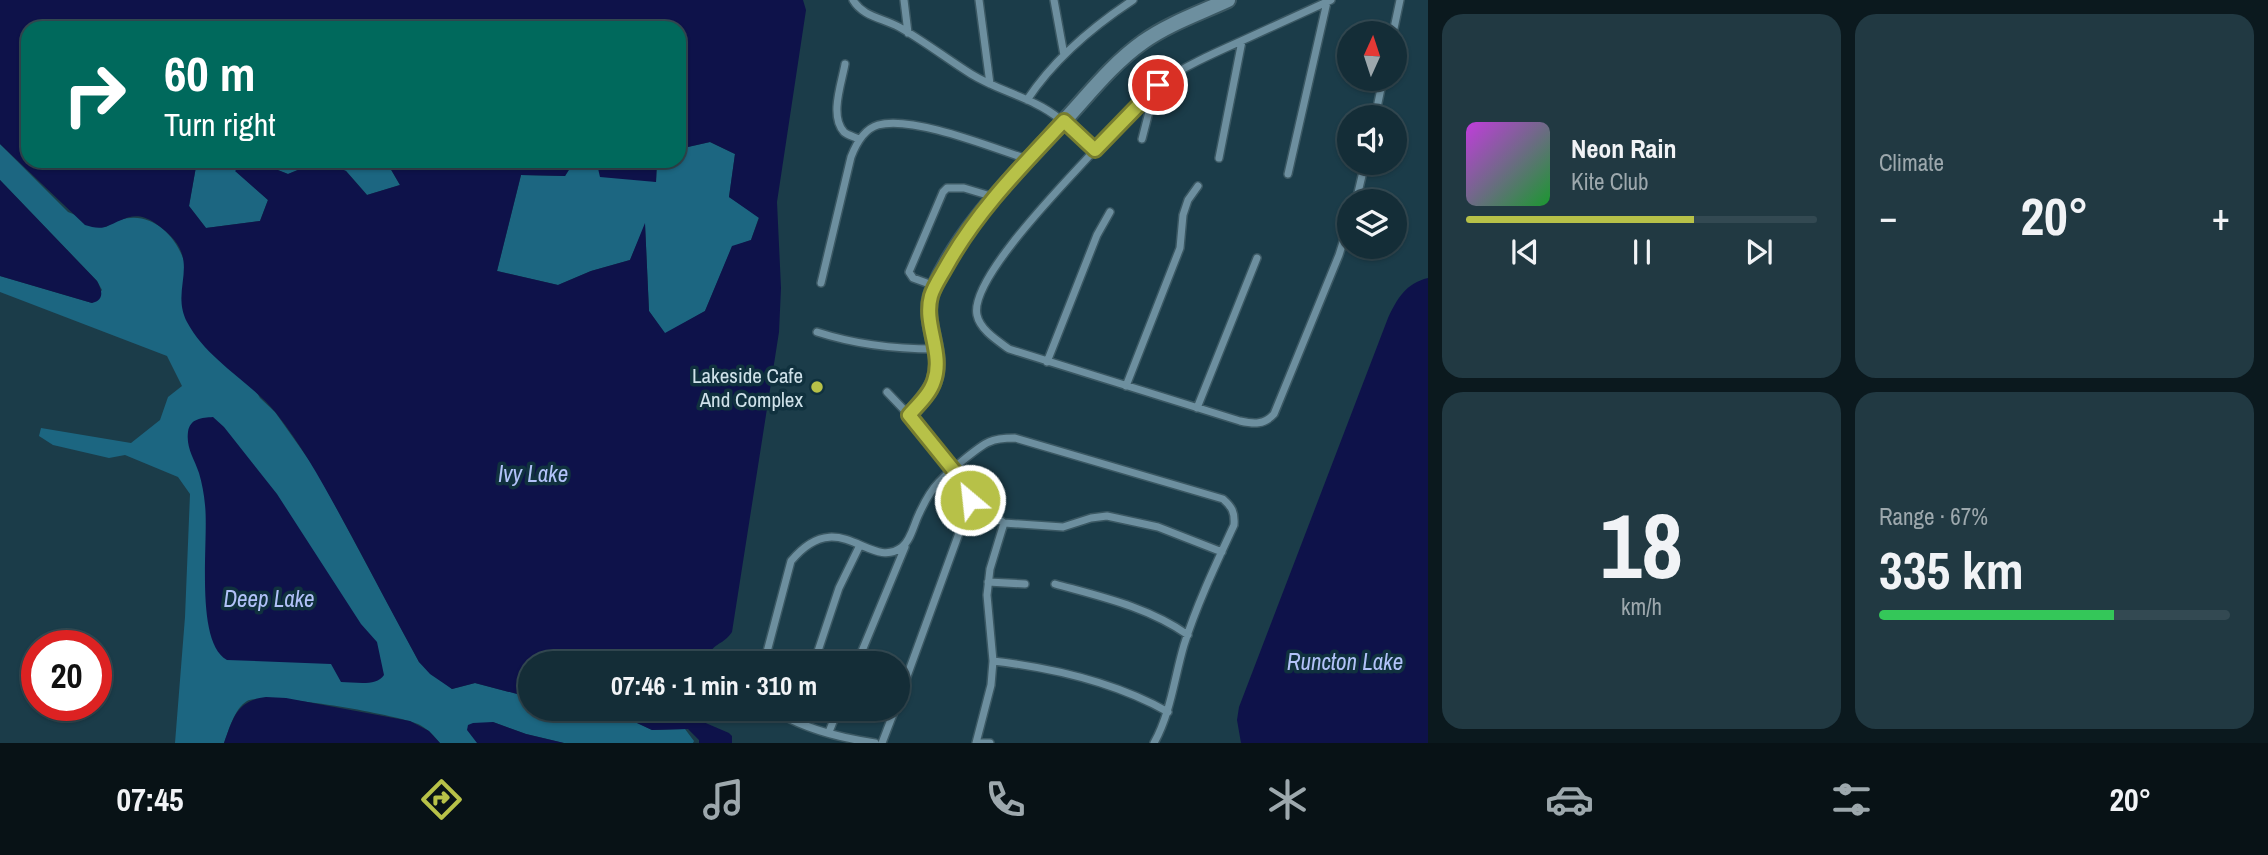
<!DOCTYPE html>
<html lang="en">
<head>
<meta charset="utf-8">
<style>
  :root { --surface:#142d37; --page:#213942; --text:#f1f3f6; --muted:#9da8ad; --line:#334952; --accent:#b7c148 }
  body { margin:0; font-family:"Archivo Narrow",sans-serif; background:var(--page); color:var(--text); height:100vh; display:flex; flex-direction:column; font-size:26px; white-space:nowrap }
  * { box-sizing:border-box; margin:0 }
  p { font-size:23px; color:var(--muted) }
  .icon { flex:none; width:38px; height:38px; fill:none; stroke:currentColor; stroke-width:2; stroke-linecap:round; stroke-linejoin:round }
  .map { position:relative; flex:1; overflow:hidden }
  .drawer { display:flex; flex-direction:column; gap:14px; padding:14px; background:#0b191e; width:840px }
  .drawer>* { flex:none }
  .guide { position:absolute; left:21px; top:21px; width:665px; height:147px; border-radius:21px; box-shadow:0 2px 5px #0004,0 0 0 2px var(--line); background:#00695c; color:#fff; overflow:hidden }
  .needle { width:46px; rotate:3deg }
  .buttons { position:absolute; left:1337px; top:21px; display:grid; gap:14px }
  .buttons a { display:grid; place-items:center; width:70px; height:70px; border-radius:50%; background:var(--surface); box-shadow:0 2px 5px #0004,0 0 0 2px var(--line); font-size:35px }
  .speed { position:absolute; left:21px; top:630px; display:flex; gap:14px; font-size:35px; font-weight:700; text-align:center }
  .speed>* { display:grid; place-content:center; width:91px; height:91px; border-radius:50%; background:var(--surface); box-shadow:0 2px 5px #0004,0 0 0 2px var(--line); line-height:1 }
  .speed .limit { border:10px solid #d22; background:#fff; color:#111 }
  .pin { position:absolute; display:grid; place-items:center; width:60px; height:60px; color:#fff; margin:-30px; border:4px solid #fff; border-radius:50%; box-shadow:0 2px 7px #0007 }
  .me { position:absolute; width:77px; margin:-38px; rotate:332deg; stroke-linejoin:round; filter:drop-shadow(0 0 5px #0008) }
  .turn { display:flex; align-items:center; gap:24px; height:147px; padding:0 28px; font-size:32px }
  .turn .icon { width:91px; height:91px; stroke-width:2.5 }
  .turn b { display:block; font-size:49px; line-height:60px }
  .big { font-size:52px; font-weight:700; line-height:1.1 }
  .drawer .tile { flex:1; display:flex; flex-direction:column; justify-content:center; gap:10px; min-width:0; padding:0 24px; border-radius:21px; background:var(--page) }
  .drawer .dial { align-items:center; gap:0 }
  .dial b { font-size:91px; line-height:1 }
  .song { display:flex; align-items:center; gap:21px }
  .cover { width:84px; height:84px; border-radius:10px; background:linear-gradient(135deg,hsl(290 70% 55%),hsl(130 70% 35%)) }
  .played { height:7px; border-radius:4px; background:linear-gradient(90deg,var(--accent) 65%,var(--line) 65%) }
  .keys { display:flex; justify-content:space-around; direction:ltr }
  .heat { display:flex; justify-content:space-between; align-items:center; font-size:38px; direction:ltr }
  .charge { height:10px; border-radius:5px; background:linear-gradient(90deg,#34c759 67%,var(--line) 0) }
  .drawer .tiles { flex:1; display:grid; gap:14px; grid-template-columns:repeat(2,1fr) }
  .trip { position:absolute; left:518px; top:651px; width:392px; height:70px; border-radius:35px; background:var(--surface); box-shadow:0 2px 5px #0004,0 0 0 2px var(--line); font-weight:700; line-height:70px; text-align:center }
  .dock { display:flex; height:112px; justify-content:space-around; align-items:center; background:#081216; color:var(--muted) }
  .dock .icon { width:49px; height:49px }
  .dock .current { color:var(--accent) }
  .dock b { font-size:32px; color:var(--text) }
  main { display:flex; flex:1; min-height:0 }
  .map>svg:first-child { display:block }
</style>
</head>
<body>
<main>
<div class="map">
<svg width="1428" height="743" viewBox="0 0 1428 743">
  <rect width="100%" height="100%" fill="#1b3c49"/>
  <!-- forest -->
  <path fill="#1c6681" d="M710 142 735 154 729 197 759 217 751 240 732 247 705 311 665 334 649 311 645 225 630 260 591 271 558 285 497 271 521 175 565 176 572 165 598 164 656 182 657 161H679V149Z
    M0 144 68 212 106 227C141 203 175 229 185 264L260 398 275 412 316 470 419 662 452 689 475 683 521 695 530 694V709H607L652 730 685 729 694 741 693 743H564L526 734 493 722 478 743H440C434 736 429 730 420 725 400 715 264 691 247 701 234 709 229 730 224 743H175L185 617 190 494 178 477 125 455 109 458 53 445 39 436 41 428 131 443 160 420 168 397 182 386 167 356 0 292V276L92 303 102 290 97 281 0 180Z
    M197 161H246L236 171 268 200 260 221 206 228 189 206Z
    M255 161H319L288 174Z
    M320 161H386L400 185 367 195 346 171Z"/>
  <!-- water -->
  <path fill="#0e124a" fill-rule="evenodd" d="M0 0H803L806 10 777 202 781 288 779 332 732 632C721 648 712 640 707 663H530V694L521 695 475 683 452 689 430 674 419 662C396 620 374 578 351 535 328 493 306 451 276 413 251 382 207 360 187 322 168 285 208 259 155 223 134 209 124 220 105 227 98 229 92 227 85 225L0 144ZM28 28H679V149L710 142 735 154 729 197 759 218 751 240 732 246 705 311 665 333 649 311 645 223 630 260 591 271 558 285 497 271 521 175 565 176 572 165 597 164 600 177 656 182 657 161H386L400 185 367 195 346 171 320 161 288 174 255 161H246L235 171 268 200 260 221 206 228 189 206 197 161H28Z
    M0 180 97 281C102 290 105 300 92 303L0 276Z
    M1428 278V743H1241L1237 720 1239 707 1388 318C1397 299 1406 283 1428 278Z
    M213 417 224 427 277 494 361 624 377 642 384 675C376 687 355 682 341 682L331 664 227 660C194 642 209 540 205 505 204 494 202 483 199 473 194 458 186 448 188 432 190 418 202 418 213 417Z
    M266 697 286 698 410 721 429 731 440 743H224C233 718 237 700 266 697Z
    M607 709H696L694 718 729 733 732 736V743H699V740L688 729 652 730Z
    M493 722 526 734 564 743H477L467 730 468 725 473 723Z"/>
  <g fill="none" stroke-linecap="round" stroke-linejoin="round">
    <!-- lane casing -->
    <g stroke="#3b5863" stroke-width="10">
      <path id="lane" d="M853 0C863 17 883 18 899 27 924 41 947 59 971 74 992 87 1014 93 1036 104 1059 115 1076 133 1095 150
        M904 0 908 33
        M979 0 990 84
        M1054 0 1064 55
        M1331 0C1301 14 1270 28 1239 42 1212 54 1183 67 1159 84 1134 103 1114 130 1092 153 1067 181 969 279 977 315 980 330 998 341 1009 349L1240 421C1254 424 1264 425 1274 414L1339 255 1349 223
        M1393 33 1400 0
        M845 64C842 82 829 116 844 132 847 135 855 137 859 139
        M1027 100C1054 59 1092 27 1133 0
        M1375 117 1383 79
        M1142 139 1151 104 1149 94
        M1219 158 1242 41
        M1288 174 1327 2
        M1356 201 1365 163
        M821 283 851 157C856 144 864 129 878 125 912 115 993 148 1027 159
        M935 286 913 278 909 272 943 192 947 188H964L994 197
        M817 332C857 345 894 349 935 349
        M1047 362 1097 235 1110 212
        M1126 386 1180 248 1183 215 1188 200 1198 186
        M887 392 909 415 974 495 992 515 1004 523 1063 527 1091 518 1107 516 1158 527 1222 552
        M1197 408 1257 258
        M988 582 1025 584
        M1055 584C1102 597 1148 607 1188 635
        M993 661C1053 668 1115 682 1168 712
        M764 663 791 561C839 503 870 572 902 547 911 540 914 524 919 514 924 503 930 491 939 482 947 473 979 446 989 442 997 438 1007 438 1015 438L1223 499C1232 507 1235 512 1234 525 1216 564 1197 604 1184 645 1174 679 1171 712 1154 743
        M814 663 839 588 860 545
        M857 663 905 547
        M898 701 966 514 970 500 968 489
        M773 709C801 728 841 738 875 743
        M794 720 798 709
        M829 732 838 709
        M882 743 895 709
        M976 743 991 685 993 661 987 595 990 569 1004 523
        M976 743H990"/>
    </g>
    <!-- street casing -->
    <g stroke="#3b5863" stroke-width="18">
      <path id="street" d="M909 415C918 405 929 394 934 381 945 352 921 321 932 292 960 225 1016 174 1064 121 1089 94 1112 64 1143 42 1168 24 1200 13 1228 0"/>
    </g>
    <!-- lane -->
    <use href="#lane" stroke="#6d8f9f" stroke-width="7"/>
    <!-- street -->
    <use href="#street" stroke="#6d8f9f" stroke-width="14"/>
  </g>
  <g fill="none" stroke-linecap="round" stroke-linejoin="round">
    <!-- route casing -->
    <g stroke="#777d2f" stroke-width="18">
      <path id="route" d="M970 500 968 488 909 415C918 405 930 394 934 381 944 353 923 324 931 296 934 286 941 276 946 267 977 211 1021 167 1064 121L1095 150 1158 85"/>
    </g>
    <!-- route -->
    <use href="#route" stroke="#b7c148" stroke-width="12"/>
  </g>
  <!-- markers -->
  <circle fill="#b7c148" stroke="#10313e" stroke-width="2.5" cx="817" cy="387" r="7"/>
  <g text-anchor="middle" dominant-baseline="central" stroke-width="7" stroke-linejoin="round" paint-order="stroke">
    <!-- poi labels -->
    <g font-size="21" fill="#d0e2ea" stroke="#10313e" text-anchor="end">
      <text x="803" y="375">Lakeside Cafe<tspan x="803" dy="24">And Complex</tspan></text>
    </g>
    <!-- water labels -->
    <g font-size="23" font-style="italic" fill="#b2c2f9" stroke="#10313e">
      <text x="533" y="473">Ivy Lake</text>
      <text x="269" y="598">Deep Lake</text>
      <text x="1345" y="661">Runcton Lake</text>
    </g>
  </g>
</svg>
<div class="buttons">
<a><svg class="needle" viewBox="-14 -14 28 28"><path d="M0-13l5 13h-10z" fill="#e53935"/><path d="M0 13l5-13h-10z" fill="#9da8ad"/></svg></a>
<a><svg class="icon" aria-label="sound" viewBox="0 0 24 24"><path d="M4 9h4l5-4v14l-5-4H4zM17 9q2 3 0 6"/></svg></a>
<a><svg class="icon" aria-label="layers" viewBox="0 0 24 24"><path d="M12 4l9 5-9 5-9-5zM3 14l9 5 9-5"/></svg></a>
</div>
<div class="speed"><div class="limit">20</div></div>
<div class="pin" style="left:1158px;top:85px;background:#d93025"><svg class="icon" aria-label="arrive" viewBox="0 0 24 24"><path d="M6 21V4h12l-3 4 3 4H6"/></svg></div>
<svg class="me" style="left:970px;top:500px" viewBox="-20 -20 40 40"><circle r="17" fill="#b7c148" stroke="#fff" stroke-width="3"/><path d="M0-11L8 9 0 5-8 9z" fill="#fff"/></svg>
<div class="trip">07:46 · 1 min · 310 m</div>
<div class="guide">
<div class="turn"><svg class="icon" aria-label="right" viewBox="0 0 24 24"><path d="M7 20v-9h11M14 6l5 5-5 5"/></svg><div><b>60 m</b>Turn right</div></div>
</div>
</div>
<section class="drawer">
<div class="tiles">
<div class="tile">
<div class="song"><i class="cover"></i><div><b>Neon Rain</b><p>Kite Club</p></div></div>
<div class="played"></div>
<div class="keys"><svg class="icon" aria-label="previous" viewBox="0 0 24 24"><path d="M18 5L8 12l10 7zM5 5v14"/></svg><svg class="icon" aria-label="pause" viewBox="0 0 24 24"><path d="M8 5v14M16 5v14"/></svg><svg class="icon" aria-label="next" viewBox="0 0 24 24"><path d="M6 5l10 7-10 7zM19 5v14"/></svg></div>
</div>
<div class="tile"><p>Climate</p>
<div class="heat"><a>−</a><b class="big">20°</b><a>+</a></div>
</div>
<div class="tile dial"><b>18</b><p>km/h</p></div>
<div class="tile"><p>Range · 67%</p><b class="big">335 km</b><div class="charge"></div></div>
</div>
</section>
</main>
<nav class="dock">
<b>07:45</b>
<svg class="icon current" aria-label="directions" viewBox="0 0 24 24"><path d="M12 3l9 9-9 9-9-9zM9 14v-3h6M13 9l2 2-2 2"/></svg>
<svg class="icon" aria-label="music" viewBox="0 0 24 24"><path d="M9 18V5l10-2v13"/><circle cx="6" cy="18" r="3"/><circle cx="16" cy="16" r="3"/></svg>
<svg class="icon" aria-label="phone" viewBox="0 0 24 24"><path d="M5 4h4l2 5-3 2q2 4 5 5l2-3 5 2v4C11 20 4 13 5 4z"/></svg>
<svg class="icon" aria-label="climate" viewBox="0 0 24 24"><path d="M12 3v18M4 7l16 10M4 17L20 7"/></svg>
<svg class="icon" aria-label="car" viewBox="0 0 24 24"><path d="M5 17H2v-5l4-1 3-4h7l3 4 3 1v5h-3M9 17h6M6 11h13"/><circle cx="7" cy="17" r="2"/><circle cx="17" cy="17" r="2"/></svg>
<svg class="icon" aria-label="filters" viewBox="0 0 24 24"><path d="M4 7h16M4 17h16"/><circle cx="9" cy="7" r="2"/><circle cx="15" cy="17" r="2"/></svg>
<b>20°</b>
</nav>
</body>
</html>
